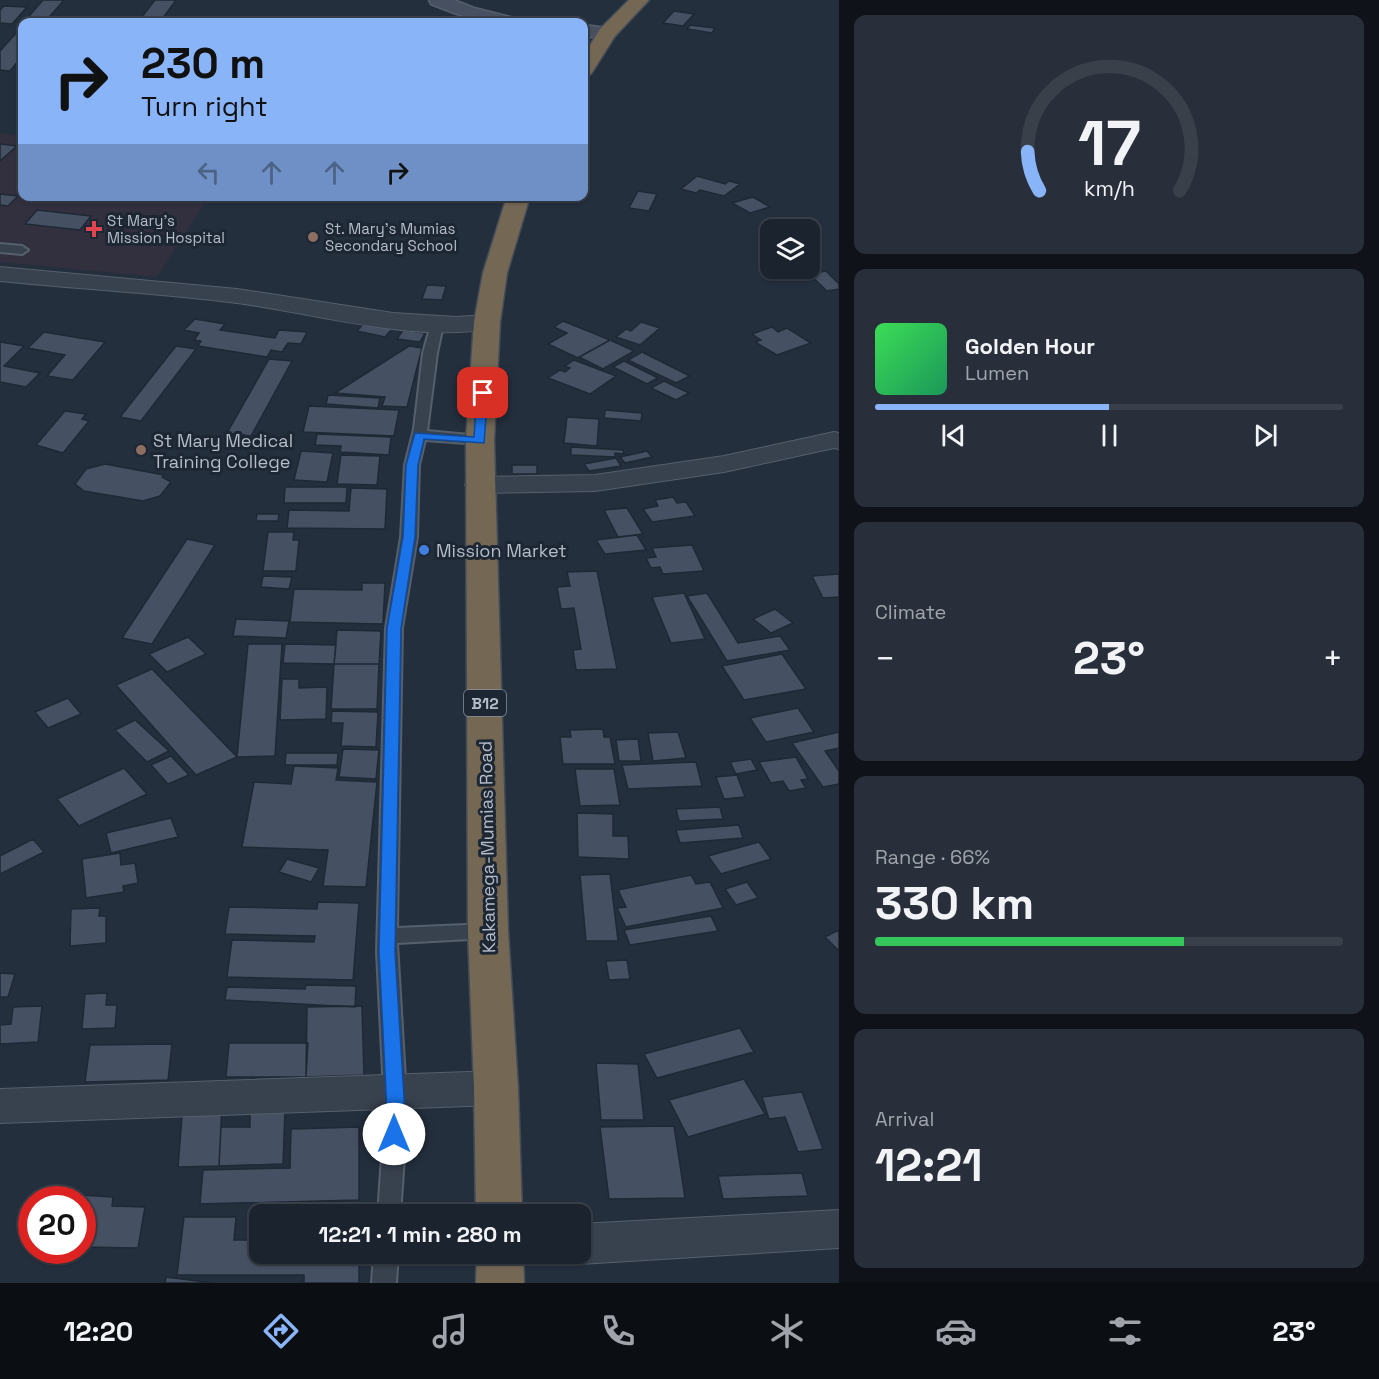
<!DOCTYPE html>
<html lang="en">
<head>
<meta charset="utf-8">
<style>
  :root { --surface:#1b232e; --page:#282f3a; --text:#f1f3f6; --muted:#a0a4aa; --line:#39404a; --accent:#8ab4f8 }
  body { margin:0; font-family:"Space Grotesk",sans-serif; background:var(--page); color:var(--text); height:100vh; display:flex; flex-direction:column; font-size:22px; white-space:nowrap }
  * { box-sizing:border-box; margin:0 }
  p { font-size:20px; color:var(--muted) }
  .icon { flex:none; width:33px; height:33px; fill:none; stroke:currentColor; stroke-width:2; stroke-linecap:round; stroke-linejoin:round }
  .map { position:relative; flex:1; overflow:hidden }
  .drawer { display:flex; flex-direction:column; gap:15px; padding:15px; background:#0f1319; width:540px }
  .drawer>* { flex:none }
  .top-card { position:absolute; left:18px; top:18px; width:570px; height:183px; border-radius:12px; box-shadow:0 2px 4px #0004,0 0 0 2px var(--line); background:#8ab4f8; color:#111; overflow:hidden }
  .fabs { position:absolute; left:760px; top:219px; display:grid; gap:12px }
  .fabs a { display:grid; place-items:center; width:60px; height:60px; border-radius:12px; background:var(--surface); box-shadow:0 2px 4px #0004,0 0 0 2px var(--line); font-size:30px }
  .speed { position:absolute; left:18px; top:1186px; display:flex; gap:12px; font-size:30px; font-weight:700; text-align:center }
  .speed>* { display:grid; place-content:center; width:78px; height:78px; border-radius:50%; background:var(--surface); box-shadow:0 2px 4px #0004,0 0 0 2px var(--line); line-height:1 }
  .speed .limit { border:9px solid #d22; background:#fff; color:#111 }
  .pin { position:absolute; display:grid; place-items:center; width:51px; height:51px; color:#fff; margin:-26px; border-radius:12px; box-shadow:0 3px 9px #0006 }
  .me { position:absolute; width:66px; margin:-33px; rotate:0deg; stroke-linejoin:round; filter:drop-shadow(0 0 4px #0008) }
  .turn { display:flex; align-items:center; gap:21px; height:126px; padding:0 24px; font-size:27px }
  .turn .icon { width:78px; height:78px; stroke-width:2.5 }
  .turn b { display:block; font-size:42px; line-height:51px }
  .lanes { display:flex; align-items:center; height:57px; padding:0 24px; background:#0003; justify-content:center; gap:30px; direction:ltr }
  .lanes .off { opacity:.35 }
  .big { font-size:45px; font-weight:700; line-height:1.1 }
  .drawer .tile { flex:1; display:flex; flex-direction:column; justify-content:center; gap:9px; min-width:0; padding:0 21px; border-radius:12px; background:var(--page) }
  .drawer .dial { align-items:center; gap:0 }
  .dial svg { height:156px; overflow:visible; fill:none; stroke:var(--line); stroke-width:7; stroke-linecap:round; text-anchor:middle }
  .dial text { fill:var(--text); stroke:none }
  .song { display:flex; align-items:center; gap:18px }
  .cover { width:72px; height:72px; border-radius:9px; background:linear-gradient(135deg,hsl(130 70% 55%),hsl(150 70% 35%)) }
  .played { height:6px; border-radius:3px; background:linear-gradient(90deg,var(--accent) 50%,var(--line) 50%) }
  .keys { display:flex; justify-content:space-around; direction:ltr }
  .heat { display:flex; justify-content:space-between; align-items:center; font-size:33px; direction:ltr }
  .charge { height:9px; border-radius:4px; background:linear-gradient(90deg,#34c759 66%,var(--line) 0) }
  .trip { position:absolute; left:249px; top:1204px; width:342px; height:60px; border-radius:12px; background:var(--surface); box-shadow:0 2px 4px #0004,0 0 0 2px var(--line); font-weight:700; line-height:60px; text-align:center }
  .dock { display:flex; height:96px; justify-content:space-around; align-items:center; background:#0b0e12; color:var(--muted) }
  .dock .icon { width:42px; height:42px }
  .dock .current { color:var(--accent) }
  .dock b { font-size:27px; color:var(--text) }
  main { display:flex; flex:1; min-height:0 }
  .map>svg:first-child { display:block }
</style>
</head>
<body>
<main>
<div class="map">
<svg width="839" height="1283" viewBox="0 0 839 1283">
  <rect width="100%" height="100%" fill="#242f3e"/>
  <!-- medical -->
  <path fill="#32303f" d="M0 133 22 136V196L208 197 157 277 0 262Z"/>
  <!-- building -->
  <path fill="#455162" stroke="#1f2835" stroke-width="1.5" d="M43 0H64L45 22H24Z
    M155 0H176L160 22H138Z
    M4 6 27 7 12 24 0 23V10Z
    M674 11 694 14 683 26 663 23Z
    M690 25 715 28 712 33 687 29Z
    M17 32 22 33V56L10 71 0 70V51Z
    M1 144 17 146 0 161V145Z
    M697 176 725 184 729 181 740 184 724 196 700 190 696 193 681 189Z
    M638 191 657 194 649 211 629 208Z
    M0 194 18 196 8 206 0 205Z
    M753 197 770 207 750 213 732 203Z
    M37 210 91 216 80 230 25 224Z
    M826 271 839 284V289L827 291 809 274Z
    M427 285 446 286 442 300 422 299Z
    M195 319 225 324 220 330 275 338 279 330 307 332 301 344 288 343 282 352 271 350 267 357 198 346 201 341 194 340 199 333 184 330Z
    M563 321 610 340 578 358 548 344 567 333 554 327Z
    M365 322 393 328 385 337 357 331Z
    M641 322 660 328 640 345 616 337 626 329 631 331Z
    M772 327 778 332 787 328 811 343 777 355 755 342 761 340 752 334Z
    M403 330 425 333 420 342 397 339Z
    M44 332 80 338 105 342 73 380 47 376 65 355 28 348Z
    M610 340 634 351 603 369 579 357Z
    M0 342 24 346 4 366 40 373 26 387 0 382Z
    M176 346 196 349 141 421 120 417Z
    M409 346 422 348 407 407 382 406 385 397 335 393Z
    M642 352 690 376 676 383 628 360Z
    M269 359 292 361 251 436 227 433Z
    M574 360 616 376 590 394 548 378 560 370 565 372 570 368 565 366Z
    M624 361 658 378 647 384 613 367Z
    M664 381 689 393 676 400 651 388Z
    M328 395 380 398 378 408 326 404Z
    M309 406 399 410 394 436 303 432Z
    M605 410 642 413 641 421 604 418Z
    M65 411 86 414 82 419 89 421 63 453 36 445Z
    M567 417 599 419 597 446 564 443Z
    M317 434 391 437 389 455 340 452 341 446 315 445Z
    M571 447 623 450 624 454 615 453V457L571 455Z
    M301 451 333 453 327 482 294 480Z
    M647 451 652 457 625 463 620 457Z
    M341 455 380 456 377 485 337 484Z
    M616 458 621 466 589 471 584 464Z
    M105 464 164 475 162 477 171 482 160 496 143 501 84 491 75 484 86 469Z
    M512 465H537V474H512Z
    M285 487H347L346 503H284Z
    M351 488 387 489 385 529 287 528 289 510 349 511Z
    M673 497 677 503 686 502 695 516 652 522 643 509 658 506 655 500Z
    M627 508 643 534 618 537 604 510Z
    M257 514H279L278 521H256Z
    M268 532H294L293 540H299L296 571H263Z
    M637 535 646 550 605 554 596 540Z
    M187 539 215 545 152 644 122 638Z
    M692 545 704 571 663 574 660 567 651 568 646 558 656 557 652 548Z
    M597 571 617 669 576 670 573 650 581 649 574 608 561 609 557 587 570 586 567 572Z
    M839 574V597L823 598 812 576Z
    M263 576 292 577 289 589 261 587Z
    M362 583H385L383 624 290 622 294 589 362 590Z
    M684 593 705 639 671 643 652 597Z
    M707 593 738 643 780 636 790 650 727 661 687 596Z
    M775 609 793 623 771 633 753 619Z
    M236 619 289 621 286 638 233 636Z
    M337 630 381 631 379 664H334Z
    M188 637 206 654 167 672 149 654Z
    M248 644H282L275 756 237 757Z
    M285 644 336 645 334 664 283 663Z
    M782 654 806 689 744 700 722 666Z
    M334 664H379L377 709H331Z
    M152 669 237 757 196 775 116 685Z
    M282 679H299V688L327 687 326 719 280 720Z
    M68 698 81 714 48 728 35 712Z
    M798 708 814 732 766 742 750 718Z
    M332 711 378 712 376 747 341 746 343 723H331Z
    M135 720 169 751 147 762 115 730Z
    M603 729 604 737H610L615 764H563L560 737H571L570 730Z
    M678 732 686 758 653 761 648 733Z
    M839 732V748L825 751 839 771V784L823 787 792 743Z
    M638 739 641 761H619L616 740Z
    M343 749 379 750 376 779 339 777Z
    M286 753H338L337 765H285Z
    M171 756 189 775 168 784 151 765Z
    M796 757 808 779 801 780 806 788 789 791 783 781 771 783 759 762Z
    M751 759 757 770 736 774 730 762Z
    M696 762 702 786 628 789 622 765Z
    M294 766 338 768 336 780 377 782 366 887 323 886 328 850 242 847 254 782 291 784Z
    M124 768 147 794 79 826 57 799Z
    M575 769H614L620 805 580 806Z
    M737 775 745 797 724 799 716 777Z
    M720 807 723 819 679 821 676 809Z
    M577 813 613 814V836H628L629 859 578 857Z
    M171 818 178 837 111 853 106 833Z
    M739 825 743 838 680 843 676 830Z
    M33 839 44 852 0 874V856Z
    M759 842 771 859 721 874 708 856Z
    M120 853 121 865 135 863 138 883 123 886 124 892 86 898 82 859Z
    M287 859 319 868 311 882 279 872Z
    M610 874 618 941H586L580 875Z
    M691 875 696 884 710 882 723 908 626 927 617 908 626 907 618 890Z
    M747 882 758 898 736 905 725 889Z
    M318 902 359 903 353 980 227 977 232 940 314 942 315 936 225 934 229 907 317 909Z
    M100 908 99 916H106V943L70 946 71 909Z
    M711 916 718 931 630 945 624 930Z
    M839 930V951L825 937Z
    M627 960 630 979 609 980 606 961Z
    M0 973 15 974 8 997H0Z
    M306 985 356 986 355 1007 225 1000 227 987 305 989Z
    M107 993 106 1005H117L115 1028 82 1029 85 994Z
    M42 1006 38 1042 0 1044V1025L11 1024 13 1007Z
    M362 1006 364 1075 306 1077 307 1007Z
    M740 1028 754 1052 657 1078 644 1054Z
    M229 1043H308L306 1077H226Z
    M172 1044 168 1080 85 1082 90 1045Z
    M596 1063 638 1064 644 1120H601Z
    M744 1079 765 1114 688 1137 669 1100Z
    M802 1092 823 1149 798 1152 785 1117 769 1119 762 1097Z
    M222 1103 219 1166 178 1167 183 1104Z
    M285 1111 283 1164 219 1166 221 1127H250V1112Z
    M674 1126 685 1198 609 1199 600 1127Z
    M359 1127V1200L200 1204 203 1170 290 1168 291 1129Z
    M802 1173 808 1196 723 1199 718 1176Z
    M80 1195 113 1197 112 1206 145 1207 138 1248 82 1247V1200H79Z
    M308 1208H360V1215H307Z
    M184 1217H236L234 1240H260V1254H359V1283H304V1275H177Z
    M166 1277 213 1283H165Z"/>
  <g fill="none" stroke-linecap="round" stroke-linejoin="round">
    <!-- lane casing -->
    <g stroke="#565f6c" stroke-width="4">
      <path id="lane" d="M0 244 22 246 28 250 22 254 0 252Z
        M437 321 443 325 437 353 427 431 480 436 487 440 480 444 425 440 419 465 417 537 402 628 397 928 488 924 495 926 498 931 495 936 488 938 397 943 407 1113 400 1215H378L385 1113 377 952 386 628 401 537 405 465 414 429 423 353 431 325Z
        M374 1254H398L396 1283H372Z"/>
    </g>
    <!-- street casing -->
    <g stroke="#565f6c" stroke-width="2">
      <path id="street" d="M0 267 237 289 393 313 456 317 487 315 496 317 499 322 496 327C422 345 313 313 237 303 158 293 79 289 0 281Z
        M834 432 839 433V449L834 448 724 472 595 491 479 493 469 491 465 485 469 479 479 477 595 475 724 456Z
        M496 1071 511 1076 517 1088 511 1100 496 1105 0 1123V1089Z
        M839 1210V1248L580 1264 564 1258 562 1254H580V1224Z"/>
    </g>
    <!-- secondary casing -->
    <g stroke="#565f6c" stroke-width="3">
      <path id="secondary" d="M429 0H454L474 8 514 18 517 22C486 25 460 16 431 4Z
        M584 25 614 29 617 33 614 37H584Z"/>
    </g>
    <!-- highway casing -->
    <g stroke="#434c59" stroke-width="3">
      <path id="highway" d="M629 0H649L615 36 591 74 584 76V55L600 29Z
        M507 196H530L507 273 500 322 494 440 508 931 518 1088 522 1215H476L474 1088 468 931 466 440 474 322 483 273Z
        M477 1254H523L524 1283H476Z"/>
    </g>
    <!-- lane -->
    <use href="#lane" fill="#38414e" fill-rule="evenodd"/>
    <!-- street -->
    <use href="#street" fill="#38414e" fill-rule="evenodd"/>
    <!-- secondary -->
    <use href="#secondary" fill="#465061" fill-rule="evenodd"/>
    <!-- highway -->
    <use href="#highway" fill="#746855" fill-rule="evenodd"/>
  </g>
  <!-- route -->
  <path fill="#1a73e8" stroke="#114b97" stroke-width="1.5" d="M483 390 488 393 484 443 424 439 418 465 415 537 401 628 395 952 405 1113 401 1139 394 1141 388 1139 385 1134 387 1113 379 952 387 628 403 537 406 465 415 433 474 437 477 393Z"/>
  <!-- markers -->
  <path fill="#e0444e" stroke="#1d2633" stroke-width="2" d="M91 220h6v6h6v6h-6v6h-6v-6h-6v-6h6z"/>
  <g fill="#8d6e63" stroke="#1d2633" stroke-width="2">
    <circle cx="313" cy="237" r="6"/>
    <circle cx="141" cy="450" r="6"/>
  </g>
  <circle fill="#3f7fe0" stroke="#1d2633" stroke-width="2" cx="424" cy="550" r="6"/>
  <g text-anchor="middle" dominant-baseline="central" stroke-width="6" stroke-linejoin="round" paint-order="stroke">
    <!-- far-poi labels -->
    <g font-size="15" fill="#b4bcc9" stroke="#1d2633" text-anchor="start">
      <text x="107" y="220">St Mary's<tspan x="107" dy="17">Mission Hospital</tspan></text>
      <text x="325" y="228">St. Mary's Mumias<tspan x="325" dy="17">Secondary School</tspan></text>
    </g>
    <!-- shield labels -->
    <rect fill="#1d2633" stroke="#878f9c" stroke-width="1.5" x="464" y="690" width="42" height="26" rx="4.5"/>
    <g font-size="16" font-weight="bold" fill="#b4bcc9">
      <text x="485" y="703">B12</text>
    </g>
    <!-- poi labels -->
    <g font-size="18" fill="#b4bcc9" stroke="#1d2633" text-anchor="start">
      <text x="153" y="440">St Mary Medical<tspan x="153" dy="21">Training College</tspan></text>
      <text x="436" y="550">Mission Market</text>
    </g>
    <!-- street labels -->
    <g font-size="18" fill="#b4bcc9" stroke="#1d2633">
      <text transform="translate(487 847) rotate(-91)">Kakamega-Mumias Road</text>
    </g>
  </g>
</svg>
<div class="fabs">
<a><svg class="icon" aria-label="layers" viewBox="0 0 24 24"><path d="M12 4l9 5-9 5-9-5zM3 14l9 5 9-5"/></svg></a>
</div>
<div class="speed"><div class="limit">20</div></div>
<div class="pin" style="left:483px;top:393px;background:#d93025"><svg class="icon" aria-label="arrive" viewBox="0 0 24 24"><path d="M6 21V4h12l-3 4 3 4H6"/></svg></div>
<svg class="me" style="left:394px;top:1134px" viewBox="-20 -20 40 40"><circle r="19" fill="#fff"/><path d="M0-13L10 11 0 6-10 11z" fill="#1a73e8"/></svg>
<div class="trip">12:21 · 1 min · 280 m</div>
<div class="top-card">
<div class="turn"><svg class="icon" aria-label="right" viewBox="0 0 24 24"><path d="M7 20v-9h11M14 6l5 5-5 5"/></svg><div><b>230 m</b>Turn right</div></div>
<div class="lanes"><svg class="icon off" aria-label="left" viewBox="0 0 24 24"><path d="M17 20v-9H6M10 6l-5 5 5 5"/></svg><svg class="icon off" aria-label="ahead" viewBox="0 0 24 24"><path d="M12 20V5M6 11l6-6 6 6"/></svg><svg class="icon off" aria-label="ahead" viewBox="0 0 24 24"><path d="M12 20V5M6 11l6-6 6 6"/></svg><svg class="icon" aria-label="right" viewBox="0 0 24 24"><path d="M7 20v-9h11M14 6l5 5-5 5"/></svg></div>
</div>
</div>
<section class="drawer">
<div class="tile dial"><svg viewBox="0 0 100 80">
<path d="M14 69A42 42 0 1 1 86 69"/>
<path d="M14 69A42 42 0 0 1 8 49" stroke="#8ab4f8"/>
<text x="50" y="56" font-size="32" font-weight="700">17</text>
<text x="50" y="72" font-size="11">km/h</text>
</svg></div>
<div class="tile">
<div class="song"><i class="cover"></i><div><b>Golden Hour</b><p>Lumen</p></div></div>
<div class="played"></div>
<div class="keys"><svg class="icon" aria-label="previous" viewBox="0 0 24 24"><path d="M18 5L8 12l10 7zM5 5v14"/></svg><svg class="icon" aria-label="pause" viewBox="0 0 24 24"><path d="M8 5v14M16 5v14"/></svg><svg class="icon" aria-label="next" viewBox="0 0 24 24"><path d="M6 5l10 7-10 7zM19 5v14"/></svg></div>
</div>
<div class="tile"><p>Climate</p>
<div class="heat"><a>−</a><b class="big">23°</b><a>+</a></div>
</div>
<div class="tile"><p>Range · 66%</p><b class="big">330 km</b><div class="charge"></div></div>
<div class="tile"><p>Arrival</p><b class="big">12:21</b></div>
</section>
</main>
<nav class="dock">
<b>12:20</b>
<svg class="icon current" aria-label="directions" viewBox="0 0 24 24"><path d="M12 3l9 9-9 9-9-9zM9 14v-3h6M13 9l2 2-2 2"/></svg>
<svg class="icon" aria-label="music" viewBox="0 0 24 24"><path d="M9 18V5l10-2v13"/><circle cx="6" cy="18" r="3"/><circle cx="16" cy="16" r="3"/></svg>
<svg class="icon" aria-label="phone" viewBox="0 0 24 24"><path d="M5 4h4l2 5-3 2q2 4 5 5l2-3 5 2v4C11 20 4 13 5 4z"/></svg>
<svg class="icon" aria-label="climate" viewBox="0 0 24 24"><path d="M12 3v18M4 7l16 10M4 17L20 7"/></svg>
<svg class="icon" aria-label="car" viewBox="0 0 24 24"><path d="M5 17H2v-5l4-1 3-4h7l3 4 3 1v5h-3M9 17h6M6 11h13"/><circle cx="7" cy="17" r="2"/><circle cx="17" cy="17" r="2"/></svg>
<svg class="icon" aria-label="filters" viewBox="0 0 24 24"><path d="M4 7h16M4 17h16"/><circle cx="9" cy="7" r="2"/><circle cx="15" cy="17" r="2"/></svg>
<b>23°</b>
</nav>
</body>
</html>
